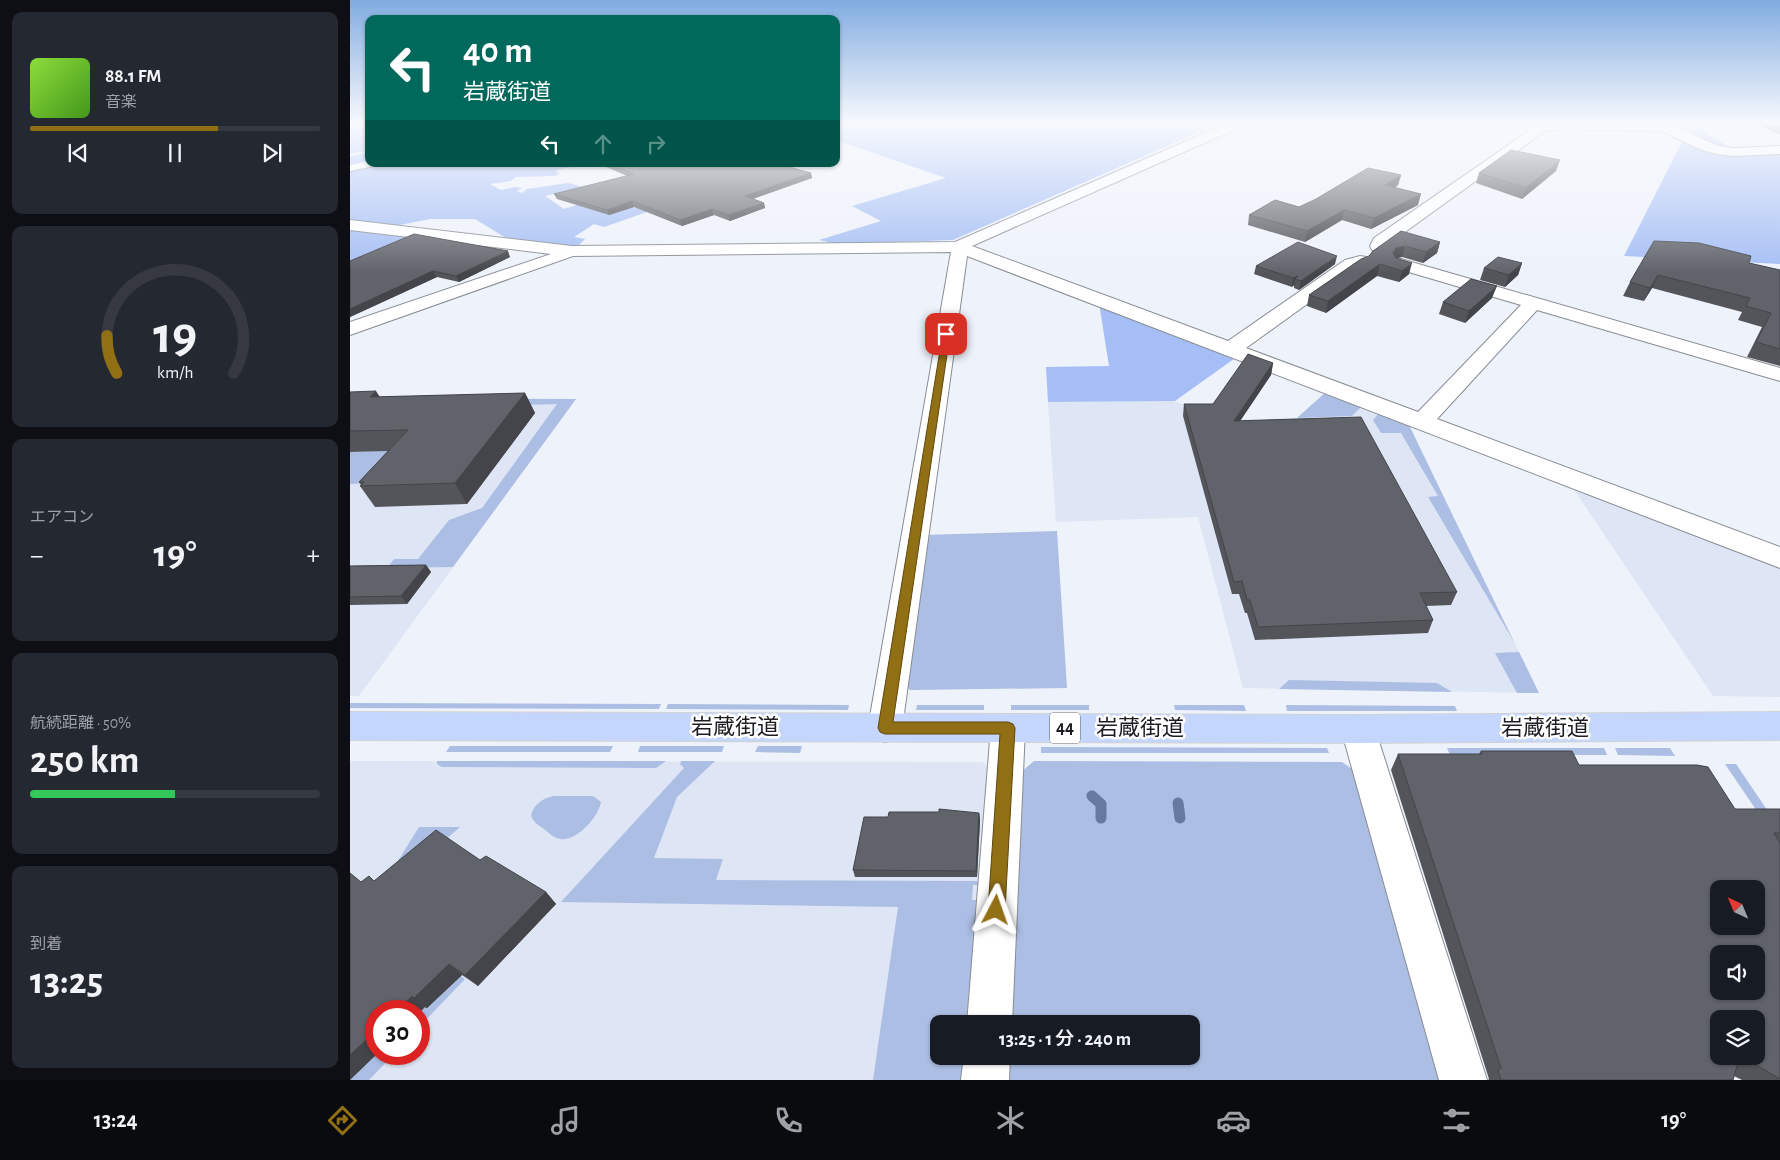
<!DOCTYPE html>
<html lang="ja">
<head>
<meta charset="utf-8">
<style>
  :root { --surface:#171b24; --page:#242831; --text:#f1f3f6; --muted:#9ea1a6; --line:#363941; --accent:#916f15 }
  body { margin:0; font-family:"Alegreya Sans","Noto Sans JP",sans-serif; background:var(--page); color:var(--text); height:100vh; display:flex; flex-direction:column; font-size:19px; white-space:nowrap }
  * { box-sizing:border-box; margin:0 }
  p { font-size:16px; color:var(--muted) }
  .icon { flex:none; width:28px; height:28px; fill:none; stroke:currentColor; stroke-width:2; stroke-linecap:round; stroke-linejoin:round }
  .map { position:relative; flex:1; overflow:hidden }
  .side { display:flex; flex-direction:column; gap:12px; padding:12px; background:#0d0f14; width:350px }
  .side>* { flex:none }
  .banner { position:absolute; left:15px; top:15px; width:475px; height:152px; border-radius:10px; box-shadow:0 1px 4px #0004; background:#00695c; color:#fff; overflow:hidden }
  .needle { width:32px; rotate:316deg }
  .controls { position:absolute; left:1360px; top:880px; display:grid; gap:10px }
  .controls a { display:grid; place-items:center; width:55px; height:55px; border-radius:10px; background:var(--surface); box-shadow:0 1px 4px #0004; font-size:25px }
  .speed { position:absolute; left:15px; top:1000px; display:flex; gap:10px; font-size:25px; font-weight:700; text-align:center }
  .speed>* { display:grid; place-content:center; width:65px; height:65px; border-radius:50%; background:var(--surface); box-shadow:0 1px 4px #0004; line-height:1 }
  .speed .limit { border:8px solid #d22; background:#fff; color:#111 }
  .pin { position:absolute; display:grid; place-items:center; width:42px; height:42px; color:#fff; margin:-21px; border-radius:10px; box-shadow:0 2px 8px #0006 }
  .me { position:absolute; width:55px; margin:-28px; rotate:4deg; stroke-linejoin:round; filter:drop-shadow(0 0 4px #0008) }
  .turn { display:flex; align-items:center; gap:18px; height:105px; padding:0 15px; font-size:22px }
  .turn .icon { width:65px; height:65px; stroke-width:2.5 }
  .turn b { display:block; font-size:35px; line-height:42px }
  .lanes { display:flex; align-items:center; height:48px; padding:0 15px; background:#0003; justify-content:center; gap:25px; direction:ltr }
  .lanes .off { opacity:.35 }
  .big { font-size:38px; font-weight:600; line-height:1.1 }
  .side .widget { flex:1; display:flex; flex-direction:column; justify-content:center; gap:8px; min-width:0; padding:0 18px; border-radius:10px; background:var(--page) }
  .side .dial { align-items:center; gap:0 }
  .dial svg { height:130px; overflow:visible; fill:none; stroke:var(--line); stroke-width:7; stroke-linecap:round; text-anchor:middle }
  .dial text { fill:var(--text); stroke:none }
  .song { display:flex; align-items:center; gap:15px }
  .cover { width:60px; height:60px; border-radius:8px; background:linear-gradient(135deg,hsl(90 70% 55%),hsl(100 70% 35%)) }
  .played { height:5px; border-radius:2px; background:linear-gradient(90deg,var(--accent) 65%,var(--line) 65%) }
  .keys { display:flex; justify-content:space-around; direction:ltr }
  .heat { display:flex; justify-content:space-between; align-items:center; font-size:28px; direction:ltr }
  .charge { height:8px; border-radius:4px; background:linear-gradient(90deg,#34c759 50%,var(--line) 0) }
  .trip { position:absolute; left:580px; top:1015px; width:270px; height:50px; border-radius:10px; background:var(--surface); box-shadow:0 1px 4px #0004; font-weight:600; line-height:50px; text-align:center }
  .dock { display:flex; height:80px; justify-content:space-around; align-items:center; background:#090b0e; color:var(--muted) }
  .dock .icon { width:35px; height:35px }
  .dock .selected { color:var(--accent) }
  .dock b { font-size:22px; color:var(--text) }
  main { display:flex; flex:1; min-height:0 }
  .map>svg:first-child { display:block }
</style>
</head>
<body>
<main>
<section class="side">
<div class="widget">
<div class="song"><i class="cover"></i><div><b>88.1 FM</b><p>音楽</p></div></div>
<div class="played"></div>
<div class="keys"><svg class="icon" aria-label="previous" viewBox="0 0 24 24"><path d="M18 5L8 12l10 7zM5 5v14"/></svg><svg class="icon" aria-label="pause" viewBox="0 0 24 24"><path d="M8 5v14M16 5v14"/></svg><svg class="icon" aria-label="next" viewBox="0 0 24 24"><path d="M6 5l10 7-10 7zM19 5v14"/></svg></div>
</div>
<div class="widget dial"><svg viewBox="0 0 100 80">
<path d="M14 69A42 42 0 1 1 86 69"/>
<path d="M14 69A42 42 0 0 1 8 46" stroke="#916f15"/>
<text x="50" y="56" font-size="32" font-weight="700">19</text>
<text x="50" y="72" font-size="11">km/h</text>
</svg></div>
<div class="widget"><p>エアコン</p>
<div class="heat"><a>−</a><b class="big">19°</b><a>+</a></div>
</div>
<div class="widget"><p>航続距離 · 50%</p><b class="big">250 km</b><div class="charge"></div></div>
<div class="widget"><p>到着</p><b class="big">13:25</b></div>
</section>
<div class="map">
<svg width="1430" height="1080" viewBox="0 0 1430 1080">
  <rect width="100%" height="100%" fill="#eef2fa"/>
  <!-- built -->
  <path fill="#dee5f4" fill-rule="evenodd" d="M977 391 1057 421 1189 693 893 688 848 517 706 522 698 402 825 401 868 420 947 418Z
    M0 398 226 399 9 696H0Z
    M1220 484 1430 565V697L1363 696Z
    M0 761 633 762 642 771 632 888 589 1024V1056L616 1080H0ZM26 1011H69V1054H26Z"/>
  <!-- green -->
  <path fill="#acbee4" d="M977 391 1013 405 1002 416 947 418Z
    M0 398 226 399 103 567 37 568 44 559H68L99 520 132 508 207 404 116 407Z
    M1030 412 1057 421 1164 642 1078 497 1088 496 1051 433H1031L1023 420Z
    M62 450 27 483 0 484V452Z
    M707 531 717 688 560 690 552 682 573 535Z
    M1169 652 1189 693H1167L1145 653Z
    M939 680 1087 683 1102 692 929 689Z
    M0 703 311 704 309 709 0 708Z
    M318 704 499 705 498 710 316 709Z
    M567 705H634V710H566Z
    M661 705H739V710H661Z
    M824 705H894L896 711 825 710Z
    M936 705 1105 706 1107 711H937Z
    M100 746H263L260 752H96Z
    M290 746H374L372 752H288Z
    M408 746H452L450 753 405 752Z
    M691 747 977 748 979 753H691Z
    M1097 748H1254L1257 755H1100Z
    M1265 748H1320L1325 756 1268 755Z
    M87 761H316L306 768 92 767 87 764Z
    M331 761H365L327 797 304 858 373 859 366 880 631 881V885H623L622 900H629L619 1024H589V1056H616L614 1080H523L548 907 211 902 334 768 330 764Z
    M684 761 992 762 1008 773 1097 1080H653L654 1056H841V1024H656L670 773Z
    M1375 764H1386L1430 829 1417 826Z
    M204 796H243L251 802C249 816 227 842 210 839 204 838 199 833 194 829 188 825 183 822 181 815 184 804 193 798 204 796Z
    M69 827H110L54 876 46 864Z
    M89 961 115 979 69 1027V1011H36Z
    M0 1041 26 1054H44L19 1080H0Z"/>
  <!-- forest -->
  <path fill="#a5bef5" d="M0 122H19V150L0 154Z
    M486 122H872L603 240 487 244 469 240 531 221 502 206 596 178 486 140Z
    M1322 122H1356L1353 131 1389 153H1430V264L1274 256 1334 138Z
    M22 164H247L214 168 205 171 210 173 205 176 166 177 161 181 140 184 151 190 164 187 172 188 167 191 172 193 177 189 218 183 233 187 195 196 214 209 233 203 267 209 317 205 254 227 244 224 224 237 235 239 226 248 173 243 156 238 125 219H80L40 227 0 222V169Z
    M0 228 66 236 0 267Z
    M749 303 888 356 825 401 698 402 696 367 759 366Z"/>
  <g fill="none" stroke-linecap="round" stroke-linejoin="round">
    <!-- stream -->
    <path stroke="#68799f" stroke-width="11" d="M742 796 751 804V818
      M828 803 830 818"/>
    <!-- street casing -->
    <g stroke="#888c93" stroke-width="2">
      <path id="street" d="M880 122H897L895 125 622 246 878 341 995 260 1010 256 1016 257 1019 261 1016 265 1007 268 896 348 1068 412 1171 305 1045 268 1042 264 1045 260 1051 259 1430 368V381L1187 310 1087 419 1430 547V568L617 256 552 728 547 738 535 742 523 738 518 728 601 252 223 256 0 335V322L201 254 0 230V220L222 246 605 242Z
        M1206 122 1311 123 1329 128 1368 146 1384 148 1430 146V154L1384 156 1366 154 1352 150 1311 131 1212 129 1195 131 1037 245 1034 250H1022L1020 246 1024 238 1187 125Z
        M19 159V164H25L24 166 0 171V163Z
        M658 714 670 718 675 728 662 1024H617L641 728 646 718Z
        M1008 715 1020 719 1025 729 1137 1080H1089L991 729 996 719Z
        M614 1056H660L659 1080H611Z"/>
    </g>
    <!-- primary casing -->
    <g stroke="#d2d2d2" stroke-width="2">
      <path id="primary" d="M0 712 1008 715 1430 712V740L1008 743 0 740Z"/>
    </g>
    <!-- highway casing -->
    <g stroke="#d2d2d2" stroke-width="2">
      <path id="highway" d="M19 153V161L0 165V157Z"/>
    </g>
    <!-- street -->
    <use href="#street" fill="#fff" fill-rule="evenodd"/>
    <!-- primary -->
    <use href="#primary" fill="#c5d6fd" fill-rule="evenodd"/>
    <!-- highway -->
    <use href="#highway" fill="#9ebbfc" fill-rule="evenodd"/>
  </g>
  <!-- wall -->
  <path fill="#53555b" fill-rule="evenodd" d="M1403 122H1430V135Z
    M253 164H428L461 173 462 178 403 199 414 203 415 208 380 221 364 215 332 226 284 207 259 215 207 199 204 194 277 176 254 166Z
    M1206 171 1172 199 1126 183 1129 173Z
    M1051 175 1048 185 1044 188 1068 205 1021 229 992 220 955 242 898 225 899 215 949 207Z
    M1090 242 1087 253 1073 263 1052 257 1047 258 1059 274 1049 282 1027 276 976 313 957 306 959 295 1019 256 1023 251Z
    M1349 243 1399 263 1430 270V366L1397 357 1412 327 1388 320 1392 312 1302 288 1294 301 1273 296 1280 282Z
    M160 257 109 282 87 277 0 317V261Z
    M1172 263 1168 275 1155 287 1130 280 1134 268Z
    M985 264 949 290 944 288V285L942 287 904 274 906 266Z
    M1142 298 1115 323 1089 314 1093 302Z
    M923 363 921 375 890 421 1107 592 1101 605 1076 606 1083 620 1078 633 905 640 897 613H895L889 594H882L833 416 834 404H863Z
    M0 392 30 397 175 393 185 413 117 504 25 507 10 486 11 485 9 482 38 451 0 452Z
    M76 565 81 572 57 604 0 605V566Z
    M1131 751 1229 765 1385 809H1430V1080H1392L1384 1076 1383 1080H1138L1139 1079 1041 770 1048 754H1129ZM1406 1019V1056H1369Z
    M629 813 630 820 627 877H505L503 870 538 817Z
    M130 860 196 892 206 904 128 986 112 975 77 1008 75 1007 11 882 24 881Z"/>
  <!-- shaded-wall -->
  <path fill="#43454a" d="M1210 160 1206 171 1172 199 1176 188Z
    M461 173 462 178 396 201 395 196Z
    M1051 175 1048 185 1032 196 1035 185Z
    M1071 194 1068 205 1021 229 1024 218Z
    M282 201 284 207 259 215 257 210Z
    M414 203 415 208 380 221 378 215Z
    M362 209 364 215 332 226 330 220Z
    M994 210 992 220 955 242 957 231Z
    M1090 242 1087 253 1073 263 1076 252Z
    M1055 246 1052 257 1044 259 1043 253 1046 248Z
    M158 251 160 257 109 282 106 276Z
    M987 256 985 264 949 290 951 281Z
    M1062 263 1059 274 1049 282 1052 271Z
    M1172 263 1168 275 1155 287 1159 275Z
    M1030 264 1027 276 976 313 978 301Z
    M83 271 87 277 0 317V309Z
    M1308 275 1302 288 1294 301 1300 288Z
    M948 276 945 279 944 285 942 287 943 278Z
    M1147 286 1142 298 1115 323 1119 311Z
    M923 363 921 375 882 433 884 421Z
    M26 391 39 411 20 397Z
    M175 393 185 413 117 504 105 483Z
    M76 565 81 572 57 604 51 596Z
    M629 813 630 820 627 877 626 871Z
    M196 892 206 904 128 986 115 975Z
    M99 964 112 975 77 1008 75 1007 69 1013V1011H46L62 996Z
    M26 1030 27 1054 0 1080V1055Z"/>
  <!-- building -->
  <path fill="#60636a" stroke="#43454a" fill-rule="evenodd" d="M1420 122H1430V127Z
    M1161 150 1210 160 1176 188 1129 173Z
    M258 164H428L461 173 395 196 414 203 378 215 362 209 330 220 282 201 257 210 204 194 284 174Z
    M1018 168 1051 175 1035 185 1071 194 1024 218 994 210 957 231 899 215 925 200 949 207 966 199Z
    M1051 231 1090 242 1076 252 1055 246 1046 248 1043 253 1046 258 1062 263 1052 271 1030 264 978 301 959 295 1011 259 1019 256 1023 251Z
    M64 234 158 251 106 276 83 271 0 309V261Z
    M1304 241 1349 243 1401 256 1399 263 1430 270V349L1406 342 1421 313 1396 306 1400 298 1308 275 1300 288 1280 282Z
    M948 242 987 256 951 281 945 279 948 276 943 278 906 266Z
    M1148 257 1172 263 1159 275 1134 268Z
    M1121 279 1147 286 1119 311 1093 302Z
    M898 354 923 363 884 421 1011 417 1107 592 1070 593 1083 620 908 627 900 600H897L892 581 884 582 834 404H863Z
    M26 391 20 397 175 393 105 483 10 486 14 482H9L58 430 0 431V392Z
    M76 565 51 596 0 597V566Z
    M1131 751H1222L1229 765H1347L1358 767 1385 809H1430V833H1424L1430 843V1079L1391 1056H1406V1019H1369V1056H1390L1383 1080H1151L1148 1070 1151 1068 1048 754H1132ZM1369 889H1406V926H1369ZM1369 954H1406V991H1369Z
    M589 809 629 813 626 871 503 870 514 817H538L539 812H589Z
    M86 830 130 860 136 856 196 892 115 975 99 964 64 998 62 996 46 1011H26V1030L0 1055V873L11 882 19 876 24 881Z"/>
  <!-- sky -->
  <linearGradient id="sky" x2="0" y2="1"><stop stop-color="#81ace0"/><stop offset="0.45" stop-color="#f7f9fd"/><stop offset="1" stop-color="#f7f9fd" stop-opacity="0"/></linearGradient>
  <rect width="1430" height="273" fill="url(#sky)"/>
  <!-- route -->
  <path fill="#916f15" stroke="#5e480e" d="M593 332 600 334 543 722H658L663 724 665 728 655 910 652 916 646 918 640 916 638 910 650 734H535L530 732 528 728Z"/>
  <g text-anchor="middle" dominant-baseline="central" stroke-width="5" stroke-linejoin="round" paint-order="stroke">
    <!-- shield labels -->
    <rect fill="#fff" stroke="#606163" stroke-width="1" x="700" y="712.5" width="30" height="31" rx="4"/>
    <g font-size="18" font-weight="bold" fill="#1c1d20">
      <text x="715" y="728">44</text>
    </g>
    <!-- near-street labels -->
    <g font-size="22" fill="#1c1d20" stroke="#fff">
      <text x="385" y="727">岩蔵街道</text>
      <text x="790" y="728">岩蔵街道</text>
      <text x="1195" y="728">岩蔵街道</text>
    </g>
  </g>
</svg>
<div class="controls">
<a><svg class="needle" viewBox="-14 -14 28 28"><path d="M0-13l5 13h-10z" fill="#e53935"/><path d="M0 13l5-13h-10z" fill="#9ea1a6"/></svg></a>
<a><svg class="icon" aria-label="sound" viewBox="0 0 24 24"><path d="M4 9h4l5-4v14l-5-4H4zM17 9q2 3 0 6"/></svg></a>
<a><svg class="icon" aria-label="layers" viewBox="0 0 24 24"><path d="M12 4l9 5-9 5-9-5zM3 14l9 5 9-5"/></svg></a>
</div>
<div class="speed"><div class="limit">30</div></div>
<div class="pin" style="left:596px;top:334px;background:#d93025"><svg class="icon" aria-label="arrive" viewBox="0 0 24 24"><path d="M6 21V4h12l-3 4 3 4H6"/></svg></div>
<svg class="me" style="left:646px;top:910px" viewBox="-20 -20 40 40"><path d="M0-17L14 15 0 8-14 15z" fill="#916f15" stroke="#fff" stroke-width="4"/></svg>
<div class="trip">13:25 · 1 分 · 240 m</div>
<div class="banner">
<div class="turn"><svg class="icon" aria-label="left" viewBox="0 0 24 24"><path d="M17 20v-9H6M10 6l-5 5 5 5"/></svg><div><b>40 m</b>岩蔵街道</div></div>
<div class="lanes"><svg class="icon" aria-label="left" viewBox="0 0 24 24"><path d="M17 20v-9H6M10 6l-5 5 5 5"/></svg><svg class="icon off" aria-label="ahead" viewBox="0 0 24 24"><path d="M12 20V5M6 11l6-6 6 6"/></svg><svg class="icon off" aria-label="right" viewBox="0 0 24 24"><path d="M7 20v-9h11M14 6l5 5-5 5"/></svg></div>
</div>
</div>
</main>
<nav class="dock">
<b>13:24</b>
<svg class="icon selected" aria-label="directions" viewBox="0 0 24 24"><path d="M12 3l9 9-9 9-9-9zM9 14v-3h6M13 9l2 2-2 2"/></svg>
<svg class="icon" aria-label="music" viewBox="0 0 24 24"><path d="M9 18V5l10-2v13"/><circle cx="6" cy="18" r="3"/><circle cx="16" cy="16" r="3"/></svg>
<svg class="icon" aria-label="phone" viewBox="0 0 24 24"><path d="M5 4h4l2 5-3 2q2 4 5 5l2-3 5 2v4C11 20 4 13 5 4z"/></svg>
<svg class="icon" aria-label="climate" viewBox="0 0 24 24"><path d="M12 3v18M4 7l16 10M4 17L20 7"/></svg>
<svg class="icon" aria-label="car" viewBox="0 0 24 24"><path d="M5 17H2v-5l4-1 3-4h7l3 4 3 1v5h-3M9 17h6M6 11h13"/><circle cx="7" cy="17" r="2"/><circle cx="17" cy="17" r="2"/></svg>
<svg class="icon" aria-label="filters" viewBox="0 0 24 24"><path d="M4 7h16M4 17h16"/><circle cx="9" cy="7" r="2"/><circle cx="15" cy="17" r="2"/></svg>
<b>19°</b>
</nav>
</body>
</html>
